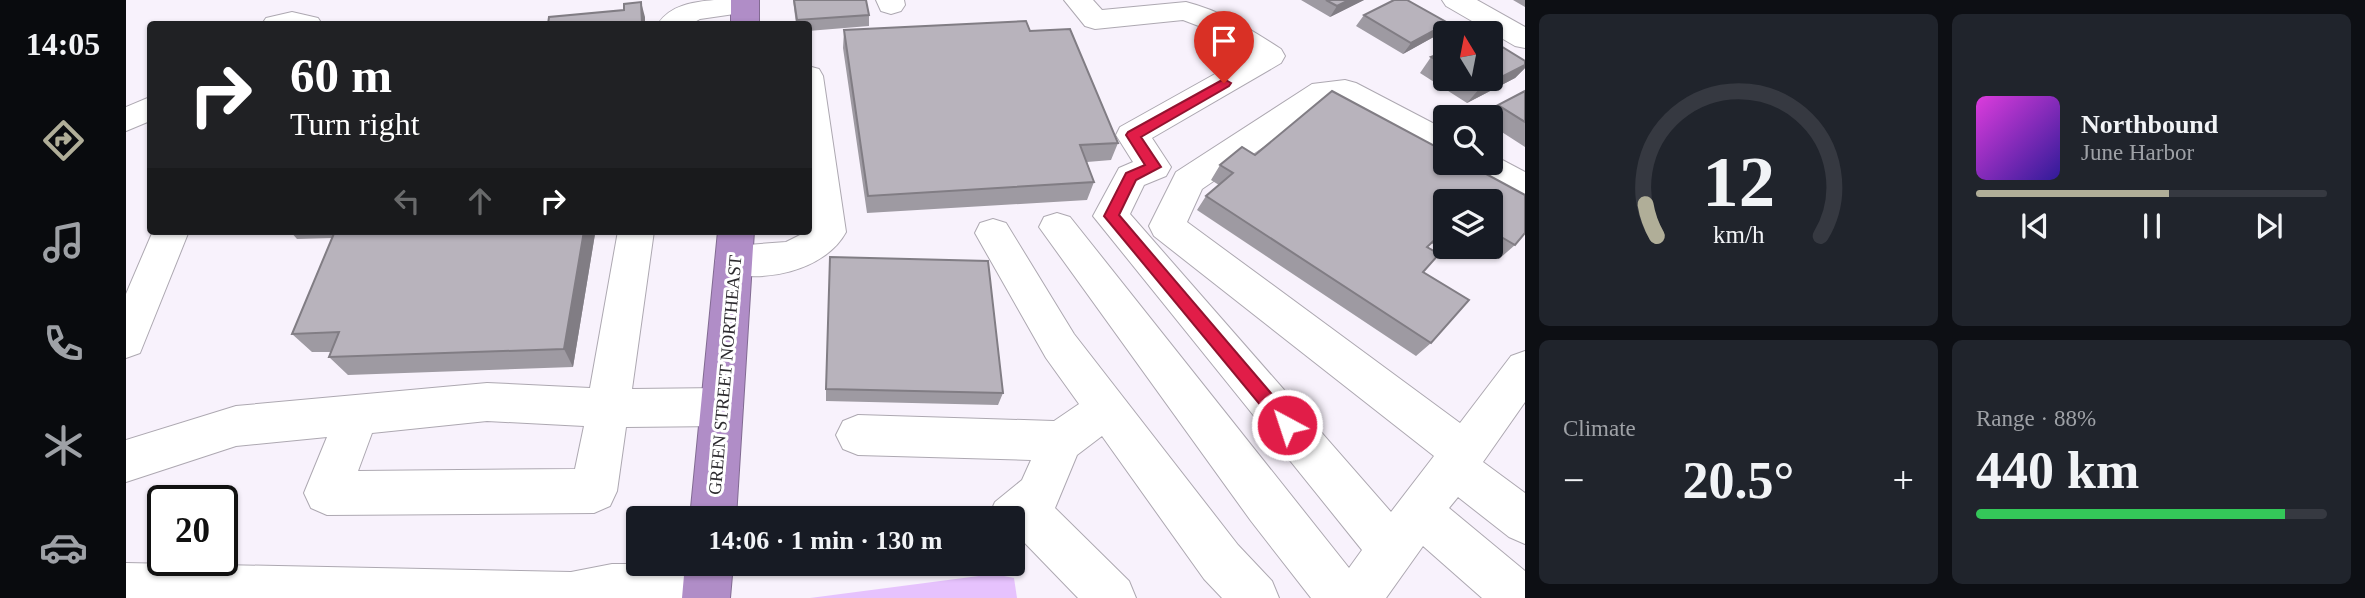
<!DOCTYPE html>
<html lang="en">
<head>
<meta charset="utf-8">
<style>
  :root { --surface:#171b24; --page:#20242c; --text:#f1f3f6; --muted:#9ea1a6; --line:#363941; --accent:#b0ae98 }
  body { margin:0; font-family:Georgia,serif; background:var(--page); color:var(--text); height:100vh; display:flex; flex-direction:column; font-size:26px; white-space:nowrap }
  * { box-sizing:border-box; margin:0 }
  p { font-size:23px; color:var(--muted) }
  .icon { flex:none; width:38px; height:38px; fill:none; stroke:currentColor; stroke-width:2; stroke-linecap:round; stroke-linejoin:round }
  .map { position:relative; flex:1; overflow:hidden }
  .side { display:flex; flex-direction:column; gap:14px; padding:14px; background:#0d0f14; width:840px }
  .side>* { flex:none }
  .banner { position:absolute; left:21px; top:21px; width:665px; height:214px; border-radius:7px; box-shadow:0 2px 5px #0004; background:#202124; color:#fff; overflow:hidden }
  .needle { width:46px; rotate:350deg }
  .controls { position:absolute; left:1307px; top:21px; display:grid; gap:14px }
  .controls a { display:grid; place-items:center; width:70px; height:70px; border-radius:7px; background:var(--surface); box-shadow:0 2px 5px #0004; font-size:35px }
  .speed { position:absolute; left:21px; top:485px; display:flex; gap:14px; font-size:35px; font-weight:700; text-align:center }
  .speed>* { display:grid; place-content:center; width:91px; height:91px; border-radius:50%; background:var(--surface); box-shadow:0 2px 5px #0004; line-height:1 }
  .speed .limit { border:4px solid #111; border-radius:10px; background:#fff; color:#111 }
  .pin { position:absolute; display:grid; place-items:center; width:60px; height:60px; color:#fff; margin:-72px -30px; border-radius:50% 50% 50% 0; rotate:-45deg; box-shadow:0 0 7px #0007 }
  .pin .icon { rotate:45deg }
  .me { position:absolute; width:77px; margin:-38px; rotate:320deg; stroke-linejoin:round; filter:drop-shadow(0 0 5px #0008) }
  .turn { display:flex; align-items:center; gap:24px; height:147px; padding:0 28px; font-size:32px }
  .turn .icon { width:91px; height:91px; stroke-width:2.5 }
  .turn b { display:block; font-size:49px; line-height:60px }
  .lanes { display:flex; align-items:center; height:66px; padding:0 28px; background:#0003; justify-content:center; gap:35px; direction:ltr }
  .lanes .off { opacity:.35 }
  .big { font-size:52px; font-weight:700; line-height:1.1 }
  .side .widget { flex:1; display:flex; flex-direction:column; justify-content:center; gap:10px; min-width:0; padding:0 24px; border-radius:10px; background:var(--page) }
  .side .dial { align-items:center; gap:0 }
  .dial svg { height:182px; overflow:visible; fill:none; stroke:var(--line); stroke-width:7; stroke-linecap:round; text-anchor:middle }
  .dial text { fill:var(--text); stroke:none }
  .song { display:flex; align-items:center; gap:21px }
  .cover { width:84px; height:84px; border-radius:10px; background:linear-gradient(135deg,hsl(300 70% 55%),hsl(250 70% 35%)) }
  .played { height:7px; border-radius:4px; background:linear-gradient(90deg,var(--accent) 55%,var(--line) 55%) }
  .keys { display:flex; justify-content:space-around; direction:ltr }
  .heat { display:flex; justify-content:space-between; align-items:center; font-size:38px; direction:ltr }
  .charge { height:10px; border-radius:5px; background:linear-gradient(90deg,#34c759 88%,var(--line) 0) }
  .side .tiles { flex:1; display:grid; gap:14px; grid-template-columns:repeat(2,1fr) }
  .trip { position:absolute; left:500px; top:506px; width:399px; height:70px; border-radius:7px; background:var(--surface); box-shadow:0 2px 5px #0004; font-weight:700; line-height:70px; text-align:center }
  main { display:flex; flex:1; min-height:0 }
  .dock { display:flex; flex-direction:column; width:126px; justify-content:space-around; align-items:center; background:#090b0e; color:var(--muted) }
  .dock .icon { width:49px; height:49px }
  .dock .on { color:var(--accent) }
  .dock b { font-size:32px; color:var(--text) }
  .map>svg:first-child { display:block }
</style>
</head>
<body>
<main>
<nav class="dock">
<b>14:05</b>
<svg class="icon on" aria-label="directions" viewBox="0 0 24 24"><path d="M12 3l9 9-9 9-9-9zM9 14v-3h6M13 9l2 2-2 2"/></svg>
<svg class="icon" aria-label="music" viewBox="0 0 24 24"><path d="M9 18V5l10-2v13"/><circle cx="6" cy="18" r="3"/><circle cx="16" cy="16" r="3"/></svg>
<svg class="icon" aria-label="phone" viewBox="0 0 24 24"><path d="M5 4h4l2 5-3 2q2 4 5 5l2-3 5 2v4C11 20 4 13 5 4z"/></svg>
<svg class="icon" aria-label="climate" viewBox="0 0 24 24"><path d="M12 3v18M4 7l16 10M4 17L20 7"/></svg>
<svg class="icon" aria-label="car" viewBox="0 0 24 24"><path d="M5 17H2v-5l4-1 3-4h7l3 4 3 1v5h-3M9 17h6M6 11h13"/><circle cx="7" cy="17" r="2"/><circle cx="17" cy="17" r="2"/></svg>
</nav>
<div class="map">
<svg width="1399" height="598" viewBox="0 0 1399 598">
  <rect width="100%" height="100%" fill="#f8f2fc"/>
  <!-- green -->
  <path fill="#e6c2fd" d="M868 574 888 578 891 598H684Z"/>
  <g fill="none" stroke-linecap="round" stroke-linejoin="round">
    <!-- minor casing -->
    <g stroke="#ada8b1" stroke-width="2">
      <path id="minor" d="M588 0H630L633 5 629 11 574 19 565 24H532C544 5 567 2 588 0Z
        M750 0H778L779 5 775 11 765 14 755 11Z
        M938 0H967L976 10 1060 2C1096 11 1124 29 1155 49L1159 56 1155 63 1026 138 1045 167 1040 176 1018 185 1004 214 1265 512 1308 456 1028 236 1023 226 1050 172 1186 84 1219 80 1230 83 1320 130V157L1214 101H1204L1076 189 1061 222 1334 423 1385 356 1399 351V402L1357 462 1399 493V544L1383 537 1332 497 1323 508 1399 571V598H1356L1297 546 1260 598H1185L1125 521 913 227 918 217 931 213 944 217 1223 568 1236 550 967 216 993 168 1007 162 990 135 994 127 1123 55 1091 33 1057 20 969 29 959 26Z
        M1316 0H1351L1399 27V48L1389 46 1320 6Z
        M166 12 192 18 196 24H136L140 18Z
        M682 66 693 69 697 76 720 232C699 271 635 285 595 271L589 261 595 251 608 246 660 242 682 231Z
        M24 97V121L0 131V107Z
        M1365 154 1399 172V200L1341 172 1336 163H1365Z
        M867 219 880 223 948 334 1112 545 1146 581 1153 598H1096L1078 579 976 436 951 455 929 508 1003 581 1010 598H952L893 537 887 540V518H862L869 502 896 480 905 460 732 455 717 449 710 435 717 421 732 415 928 421 953 404 920 358 849 233 854 223Z
        M27 231H63L14 353 0 358V294Z
        M492 231H528L506 389 596 388 611 394 617 407 611 420 596 426 500 427 491 491 484 506 468 513 201 515 185 508 178 493 201 437 110 446 0 482V440L110 406 361 383 464 388ZM361 421 458 426 449 469 232 471 246 433Z
        M0 563 445 572 486 564H590L598 567 605 584 599 598H0Z"/>
    </g>
    <!-- highway casing -->
    <g stroke="#826b92" stroke-width="2">
      <path id="highway" d="M605 0H633V24H605Z
        M592 231H628L610 518H564Z
        M559 564H607L604 598H556Z"/>
    </g>
    <!-- minor -->
    <use href="#minor" fill="#fff" fill-rule="evenodd"/>
    <!-- highway -->
    <use href="#highway" fill="#b08dc7" fill-rule="evenodd"/>
  </g>
  <!-- wall -->
  <path fill="#9e9aa2" d="M667 0H740L743 15V26L682 31V24H670Z
    M1175 0H1238L1204 17Z
    M1387 0H1399V7Z
    M1238 15 1322 23 1313 34 1277 54 1230 26Z
    M718 30 904 31 992 143 985 160 961 162 968 182 961 200 741 213 717 48Z
    M1320 51V79H1365L1399 61V68L1389 78 1341 103 1294 73 1305 57Z
    M1206 91 1320 152V163H1340L1399 195V233L1389 245 1373 259 1353 247H1365V201H1320V246L1316 249 1305 243 1301 247 1313 254 1297 272 1343 300 1305 343 1290 356 1071 210 1080 196 1093 185 1085 180 1094 165 1116 147 1129 155Z
    M1399 91V147L1365 125V117H1361L1372 105Z
    M164 231H487V233L469 234 447 367 222 375 203 357 205 352H186L166 334 206 238 171 239Z
    M700 389 877 393 872 405 700 401Z"/>
  <!-- shaded-wall -->
  <path fill="#817d84" d="M1223 0H1238L1204 17 1211 6Z
    M515 2 519 17V24H516Z
    M1322 23 1313 34 1277 54 1285 43Z
    M1399 65V68L1389 78 1341 103 1354 88Z
    M458 231H468L469 234 447 367 438 349Z"/>
  <!-- building -->
  <path fill="#b8b3bc" stroke="#817d84" stroke-width="2" d="M668 0H740L743 15 671 20Z
    M1200 0H1223L1211 6Z
    M1268 0H1281L1322 23 1285 43 1238 15Z
    M515 2 516 24H422L423 17 498 10V4Z
    M900 21 904 31 944 29 992 143 954 145 968 182 742 196 718 30Z
    M1365 40 1399 61V65L1354 88 1339 79H1365Z
    M1320 51V66L1305 57Z
    M1206 91 1320 152V163H1340L1399 195V233L1389 245 1365 231V201H1320V229L1301 247 1313 254 1297 272 1343 300 1305 343 1080 196 1107 173 1094 165 1116 147 1129 155Z
    M1399 91V122L1372 105Z
    M209 231H458L438 349 203 357 213 332 166 334Z
    M704 257 862 261 877 393 700 389Z"/>
  <!-- route -->
  <path fill="#e11d48" stroke="#92132f" stroke-width="2" d="M1098 79 1105 83 1103 86 1015 137 1035 167 1010 180 993 215 1167 419 1170 425 1167 430 1161 433 1155 430 978 216 1000 173 1019 165 1000 135 1002 132Z"/>
  <g text-anchor="middle" dominant-baseline="central" stroke-width="6" stroke-linejoin="round" paint-order="stroke">
    <!-- street labels -->
    <g font-size="18" fill="#2d2b2f" stroke="#fff">
      <text transform="translate(599 375) rotate(-85)">GREEN STREET NORTHEAST</text>
    </g>
  </g>
</svg>
<div class="controls">
<a><svg class="needle" viewBox="-14 -14 28 28"><path d="M0-13l5 13h-10z" fill="#e53935"/><path d="M0 13l5-13h-10z" fill="#9ea1a6"/></svg></a>
<a><svg class="icon" aria-label="search" viewBox="0 0 24 24"><circle cx="10" cy="10" r="6"/><path d="M15 15l6 6"/></svg></a>
<a><svg class="icon" aria-label="layers" viewBox="0 0 24 24"><path d="M12 4l9 5-9 5-9-5zM3 14l9 5 9-5"/></svg></a>
</div>
<div class="speed"><div class="limit">20</div></div>
<div class="pin" style="left:1098px;top:83px;background:#d93025"><svg class="icon" aria-label="arrive" viewBox="0 0 24 24"><path d="M6 21V4h12l-3 4 3 4H6"/></svg></div>
<svg class="me" style="left:1161px;top:425px" viewBox="-20 -20 40 40"><circle r="17" fill="#e11d48" stroke="#fff" stroke-width="3"/><path d="M0-11L8 9 0 5-8 9z" fill="#fff"/></svg>
<div class="trip">14:06 · 1 min · 130 m</div>
<div class="banner">
<div class="turn"><svg class="icon" aria-label="right" viewBox="0 0 24 24"><path d="M7 20v-9h11M14 6l5 5-5 5"/></svg><div><b>60 m</b>Turn right</div></div>
<div class="lanes"><svg class="icon off" aria-label="left" viewBox="0 0 24 24"><path d="M17 20v-9H6M10 6l-5 5 5 5"/></svg><svg class="icon off" aria-label="ahead" viewBox="0 0 24 24"><path d="M12 20V5M6 11l6-6 6 6"/></svg><svg class="icon" aria-label="right" viewBox="0 0 24 24"><path d="M7 20v-9h11M14 6l5 5-5 5"/></svg></div>
</div>
</div>
<section class="side">
<div class="tiles">
<div class="widget dial"><svg viewBox="0 0 100 80">
<path d="M14 69A42 42 0 1 1 86 69"/>
<path d="M14 69A42 42 0 0 1 9 55" stroke="#b0ae98"/>
<text x="50" y="56" font-size="32" font-weight="700">12</text>
<text x="50" y="72" font-size="11">km/h</text>
</svg></div>
<div class="widget">
<div class="song"><i class="cover"></i><div><b>Northbound</b><p>June Harbor</p></div></div>
<div class="played"></div>
<div class="keys"><svg class="icon" aria-label="previous" viewBox="0 0 24 24"><path d="M18 5L8 12l10 7zM5 5v14"/></svg><svg class="icon" aria-label="pause" viewBox="0 0 24 24"><path d="M8 5v14M16 5v14"/></svg><svg class="icon" aria-label="next" viewBox="0 0 24 24"><path d="M6 5l10 7-10 7zM19 5v14"/></svg></div>
</div>
<div class="widget"><p>Climate</p>
<div class="heat"><a>−</a><b class="big">20.5°</b><a>+</a></div>
</div>
<div class="widget"><p>Range · 88%</p><b class="big">440 km</b><div class="charge"></div></div>
</div>
</section>
</main>
</body>
</html>
